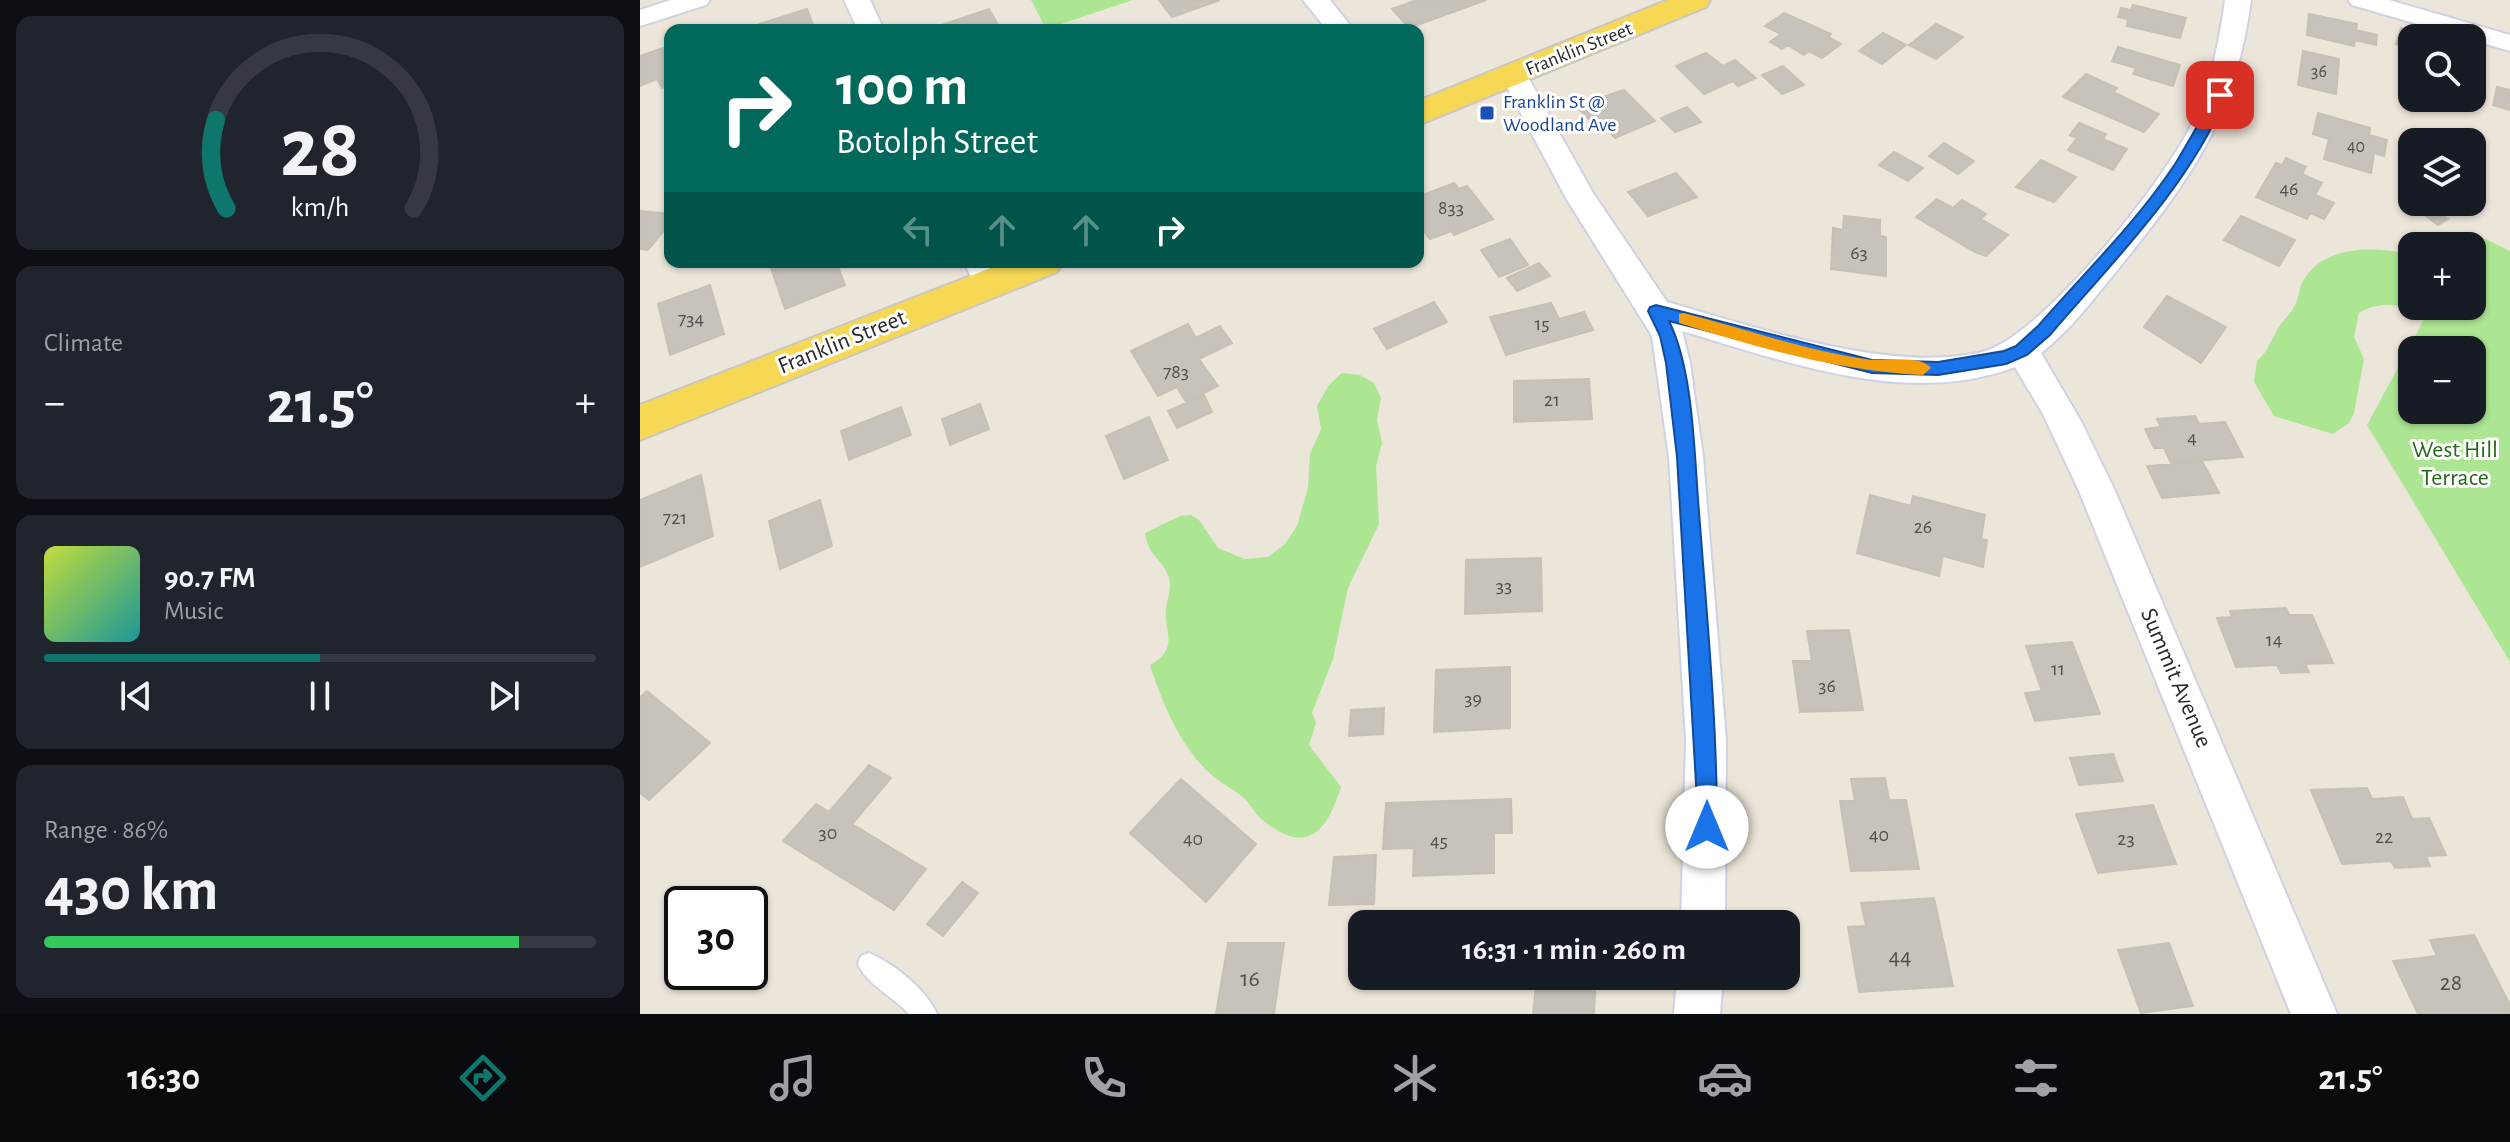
<!DOCTYPE html>
<html lang="en">
<head>
<meta charset="utf-8">
<style>
  :root { --surface:#171b24; --page:#20242c; --text:#f1f3f6; --muted:#9ea1a6; --line:#363941; --accent:#0f766e }
  body { margin:0; font-family:"Alegreya Sans",sans-serif; background:var(--page); color:var(--text); height:100vh; display:flex; flex-direction:column; font-size:30px; white-space:nowrap }
  * { box-sizing:border-box; margin:0 }
  p { font-size:26px; color:var(--muted) }
  .icon { flex:none; width:44px; height:44px; fill:none; stroke:currentColor; stroke-width:2; stroke-linecap:round; stroke-linejoin:round }
  .map { position:relative; flex:1; overflow:hidden }
  .panel { display:flex; flex-direction:column; gap:16px; padding:16px; background:#0d0f14; width:640px }
  .panel>* { flex:none }
  .guide { position:absolute; left:24px; top:24px; width:760px; height:244px; border-radius:16px; box-shadow:0 2px 6px #0004; background:#00695c; color:#fff; overflow:hidden }
  .tools { position:absolute; left:1758px; top:24px; display:grid; gap:16px }
  .tools a { display:grid; place-items:center; width:88px; height:88px; border-radius:16px; background:var(--surface); box-shadow:0 2px 6px #0004; font-size:40px }
  .speed { position:absolute; left:24px; top:886px; display:flex; gap:16px; font-size:40px; font-weight:700; text-align:center }
  .speed>* { display:grid; place-content:center; width:104px; height:104px; border-radius:50%; background:var(--surface); box-shadow:0 2px 6px #0004; line-height:1 }
  .speed .limit { border:4px solid #111; border-radius:12px; background:#fff; color:#111 }
  .pin { position:absolute; display:grid; place-items:center; width:68px; height:68px; color:#fff; margin:-34px; border-radius:16px; box-shadow:0 4px 12px #0006 }
  .me { position:absolute; width:88px; margin:-44px; rotate:0deg; stroke-linejoin:round; filter:drop-shadow(0 0 6px #0008) }
  .turn { display:flex; align-items:center; gap:28px; height:168px; padding:0 40px; font-size:36px }
  .turn .icon { width:104px; height:104px; stroke-width:2.5 }
  .turn b { display:block; font-size:56px; line-height:68px }
  .lanes { display:flex; align-items:center; height:76px; padding:0 40px; background:#0003; justify-content:center; gap:40px; direction:ltr }
  .lanes .off { opacity:.35 }
  .big { font-size:60px; font-weight:700; line-height:1.1 }
  .panel .widget { flex:1; display:flex; flex-direction:column; justify-content:center; gap:12px; min-width:0; padding:0 28px; border-radius:16px; background:var(--page) }
  .panel .dial { align-items:center; gap:0 }
  .dial svg { height:208px; overflow:visible; fill:none; stroke:var(--line); stroke-width:7; stroke-linecap:round; text-anchor:middle }
  .dial text { fill:var(--text); stroke:none }
  .song { display:flex; align-items:center; gap:24px }
  .cover { width:96px; height:96px; border-radius:12px; background:linear-gradient(135deg,hsl(70 70% 55%),hsl(180 70% 35%)) }
  .played { height:8px; border-radius:4px; background:linear-gradient(90deg,var(--accent) 50%,var(--line) 50%) }
  .keys { display:flex; justify-content:space-around; direction:ltr }
  .heat { display:flex; justify-content:space-between; align-items:center; font-size:44px; direction:ltr }
  .charge { height:12px; border-radius:6px; background:linear-gradient(90deg,#34c759 86%,var(--line) 0) }
  .trip { position:absolute; left:708px; top:910px; width:452px; height:80px; border-radius:16px; background:var(--surface); box-shadow:0 2px 6px #0004; font-weight:700; line-height:80px; text-align:center }
  .tab-bar { display:flex; height:128px; justify-content:space-around; align-items:center; background:#090b0e; color:var(--muted) }
  .tab-bar .icon { width:56px; height:56px }
  .tab-bar .current { color:var(--accent) }
  .tab-bar b { font-size:36px; color:var(--text) }
  main { display:flex; flex:1; min-height:0 }
  .map>svg:first-child { display:block }
</style>
</head>
<body>
<main>
<section class="panel">
<div class="widget dial"><svg viewBox="0 0 100 80">
<path d="M14 69A42 42 0 1 1 86 69"/>
<path d="M14 69A42 42 0 0 1 10 35" stroke="#0f766e"/>
<text x="50" y="56" font-size="32" font-weight="700">28</text>
<text x="50" y="72" font-size="11">km/h</text>
</svg></div>
<div class="widget"><p>Climate</p>
<div class="heat"><a>−</a><b class="big">21.5°</b><a>+</a></div>
</div>
<div class="widget">
<div class="song"><i class="cover"></i><div><b>90.7 FM</b><p>Music</p></div></div>
<div class="played"></div>
<div class="keys"><svg class="icon" aria-label="previous" viewBox="0 0 24 24"><path d="M18 5L8 12l10 7zM5 5v14"/></svg><svg class="icon" aria-label="pause" viewBox="0 0 24 24"><path d="M8 5v14M16 5v14"/></svg><svg class="icon" aria-label="next" viewBox="0 0 24 24"><path d="M6 5l10 7-10 7zM19 5v14"/></svg></div>
</div>
<div class="widget"><p>Range · 86%</p><b class="big">430 km</b><div class="charge"></div></div>
</section>
<div class="map">
<svg width="1870" height="1014" viewBox="0 0 1870 1014">
  <rect width="100%" height="100%" fill="#ece5da"/>
  <!-- green -->
  <path fill="#ace693" fill-rule="evenodd" d="M391 0H493L406 29Z
    M1831 232 1870 251V662L1727 425 1787 314C1765 305 1740 300 1719 313L1714 337 1724 359 1714 413 1709 423 1693 434 1634 416 1614 382 1617 361C1628 352 1630 342 1637 330 1642 321 1651 314 1655 305 1659 297 1659 288 1663 281 1684 244 1737 246 1772 255V306H1832V246H1824ZM1772 350H1832V410H1772Z
    M702 373 720 375 734 383 741 398 737 420 742 443 736 466 739 524 708 588 693 659 672 713 676 723 669 745 701 787C686 835 665 856 620 818 614 812 610 804 604 798 595 790 584 785 574 777 541 749 523 705 510 665 541 648 523 630 526 609 528 594 534 585 526 571 517 554 509 556 505 533L540 516 551 515 559 520 578 548 605 559 628 557 645 544 657 526 668 488 670 454 681 429 677 406 689 385Z"/>
  <!-- building -->
  <path fill="#c7c2ba" stroke="#c7c1b3" stroke-width="2" d="M519 0H580L532 17Z
    M777 0H846L769 28 752 9Z
    M1493 5 1546 18 1540 38 1487 26 1488 19 1478 17 1481 8 1491 10Z
    M167 9 175 30H121L119 24Z
    M349 9 360 28 296 27Z
    M1144 13 1191 34 1188 37 1201 44 1182 58 1169 51 1164 55 1148 45 1142 49 1130 42 1141 34 1125 26Z
    M1669 14 1717 24 1716 30 1737 35 1736 45 1715 40 1714 46 1667 35Z
    M1296 24 1323 37 1296 59 1269 45Z
    M1761 28 1785 36 1784 38H1772V49L1756 44Z
    M1243 33 1266 45 1242 64 1219 51Z
    M1478 47 1540 65 1533 86 1493 74 1496 68 1472 61Z
    M23 48 30 58V85L22 88 17 79 0 86V56Z
    M1663 51 1699 59 1696 94 1658 85Z
    M1066 53 1083 66 1095 60 1116 78 1098 86 1093 81 1064 94 1036 66Z
    M1143 66 1164 85 1142 94 1122 75Z
    M1446 74 1477 88 1473 92 1519 114 1504 132 1423 97Z
    M1857 87 1870 90V110L1853 105Z
    M984 90 1015 121 975 138 958 119 952 122 936 106Z
    M1047 107 1061 122 1035 132 1021 118Z
    M1678 113 1730 128 1729 135 1747 140 1744 156 1734 153 1731 173 1684 159 1689 139 1673 134Z
    M1439 123 1466 134 1463 139 1487 149 1473 170 1428 150 1437 138 1430 135Z
    M1813 133 1842 142 1839 159 1832 156V142H1810Z
    M1304 143 1334 161 1318 174 1289 156Z
    M1254 152 1283 168 1268 181 1239 165Z
    M1646 158 1666 167 1662 174 1682 183 1675 195 1694 203 1684 219 1670 213 1667 219 1616 197 1636 163 1642 165Z
    M1401 160 1436 177 1414 202 1376 187Z
    M1036 173 1057 197 1008 216 988 192Z
    M814 183 819 189 827 186 853 219 814 235 811 231 790 239 778 223V197Z
    M1297 199 1313 208 1322 200 1346 214 1341 219 1368 235 1346 256 1335 252 1276 217Z
    M1792 208 1808 219 1798 225 1782 213Z
    M0 211 30 214V223L8 250 0 249Z
    M1204 216 1240 220V236L1246 237V276L1191 269 1193 228 1203 230Z
    M1601 216 1655 240 1639 266 1584 240Z
    M870 239 888 265 859 277 841 250Z
    M129 262H196L205 285 145 309Z
    M899 263 910 276 877 291 867 278Z
    M70 285 84 334 30 355 18 304Z
    M1527 296 1586 327 1561 363 1504 327Z
    M794 302 807 322 747 349 734 329Z
    M911 303 919 319 944 312 953 330 866 355 850 317Z
    M548 324 556 338 580 326 592 343 559 359 578 386 546 402 537 387 518 396 491 351Z
    M949 379 952 419 874 422V381Z
    M564 395 572 412 537 428 528 411Z
    M340 404 349 429 310 445 302 419Z
    M261 407 271 435 209 460 201 431Z
    M1555 416 1559 424 1585 422 1603 457 1531 463 1524 448H1514L1505 429 1521 427 1517 419Z
    M509 417 528 460 484 479 466 436Z
    M1562 461 1579 493 1522 498 1507 466Z
    M61 475 73 536 0 567V500Z
    M1230 495 1271 506 1273 496 1345 515 1341 539 1347 540 1343 567 1303 556 1299 576 1217 553Z
    M180 500 192 546 140 569 129 521Z
    M901 558 902 611 825 614 826 560Z
    M1646 608 1649 615H1672L1693 663 1665 664 1669 672 1641 673 1637 665 1596 667 1577 618 1592 617 1590 611Z
    M1209 630 1223 710 1160 712 1153 661H1172L1167 631Z
    M1432 642 1460 714 1395 721 1385 693 1402 691 1386 646Z
    M870 667V728L794 732 796 670Z
    M7 691 70 743 9 800 0 793V697Z
    M744 708 743 734 709 736 711 710Z
    M1473 754 1483 781 1439 785 1430 758Z
    M229 765 251 778 212 824 286 869 254 910 143 841 176 804 189 812Z
    M1245 778 1249 800H1266L1279 869 1211 871 1200 801H1215L1211 779Z
    M541 779 616 844 566 902 490 833Z
    M1727 788 1732 799 1763 797 1772 819 1789 818 1806 855 1786 856 1790 866 1755 868 1751 861 1702 864 1671 790Z
    M871 799 872 833H854V873L773 876 774 848 743 849 746 803Z
    M1513 805 1536 864 1458 873 1436 814Z
    M736 855 734 904 689 905 694 857Z
    M322 882 338 893 303 936 287 924Z
    M1294 898 1313 986 1219 992 1208 927 1226 926 1221 903Z
    M1834 935 1870 1005V1014H1778L1753 961 1797 956 1790 940Z
    M588 943H644L634 1014H576Z
    M1529 943 1553 1006 1501 1013 1478 950Z
    M897 976H956L954 1014H893Z"/>
  <g fill="none" stroke-linecap="round" stroke-linejoin="round">
    <!-- service casing -->
    <g stroke="#cfd2e3" stroke-width="4">
      <path id="service" d="M229 953C253 963 287 990 297 1014H269C255 998 226 984 218 964L221 956Z"/>
    </g>
    <!-- minor casing -->
    <g stroke="#cfd2e3" stroke-width="4">
      <path id="minor" d="M31 0H70L66 5 0 26V10Z
        M204 0H230L244 30H218Z
        M663 0H690L714 30H687Z
        M1585 0H1611C1595 119 1552 177 1479 268 1455 297 1431 330 1401 353L1442 423 1475 491 1697 1014H1651L1439 491 1403 414 1375 367C1269 408 1144 361 1042 331L1050 363 1063 457 1086 740 1085 924H1041L1046 740 1029 457 1012 336 926 198 861 76 864 70H884L953 193 1027 302C1115 327 1252 374 1342 352 1401 338 1526 179 1552 123 1571 83 1579 43 1585 0Z
        M1708 0H1749L1870 35V51L1712 5Z
        M324 262H354L365 284 360 292 349 296 338 292Z
        M1037 976H1083L1080 1014H1034Z"/>
    </g>
    <!-- primary casing -->
    <g stroke="#c7c7c7" stroke-width="4">
      <path id="primary" d="M1028 0H1070L1066 7 778 125V101Z
        M366 262H423L417 272 0 440V405Z"/>
    </g>
    <!-- service -->
    <use href="#service" fill="#fff" fill-rule="evenodd"/>
    <!-- minor -->
    <use href="#minor" fill="#fff" fill-rule="evenodd"/>
    <!-- primary -->
    <use href="#primary" fill="#f7d854" fill-rule="evenodd"/>
  </g>
  <!-- route -->
  <path fill="#1a73e8" stroke="#114b97" stroke-width="2" d="M1580 91 1587 95C1548 188 1474 260 1410 335L1387 355 1366 364 1298 375 1232 373 1029 321C1054 372 1054 454 1059 512 1067 617 1077 721 1077 827L1074 835 1067 838 1059 835 1037 457 1026 363 1020 336 1008 311 1010 307 1016 305 1232 360 1298 362 1364 351 1376 346 1398 326C1444 273 1497 222 1535 164 1543 152 1575 93 1580 91Z"/>
  <!-- slow -->
  <path fill="#f59e0b" d="M1044 313C1106 329 1169 352 1232 360 1248 361 1282 355 1291 368L1283 375C1200 371 1118 348 1039 323V314Z"/>
  <!-- markers -->
  <rect fill="#1a4fb4" stroke="#fff" stroke-width="3" x="839" y="105" width="16" height="16" rx="4"/>
  <g text-anchor="middle" dominant-baseline="central" stroke-width="6" stroke-linejoin="round" paint-order="stroke">
    <!-- far-number labels -->
    <g font-size="18" fill="#504f4d">
      <text x="1679" y="72">36</text>
      <text x="1716" y="147">40</text>
    </g>
    <!-- far-street labels -->
    <g font-size="20" fill="#292929" stroke="#fff">
      <text transform="translate(939 49) rotate(-22)">Franklin Street</text>
    </g>
    <!-- far-transit labels -->
    <g font-size="20" fill="#164399" stroke="#fff" text-anchor="start">
      <text x="863" y="102">Franklin St @<tspan x="863" dy="23">Woodland Ave</tspan></text>
    </g>
    <!-- number labels -->
    <g font-size="20" fill="#504f4d">
      <text x="1649" y="189">46</text>
      <text x="811" y="208">833</text>
      <text x="1219" y="253">63</text>
      <text x="51" y="319">734</text>
      <text x="902" y="324">15</text>
      <text x="536" y="372">783</text>
      <text x="912" y="400">21</text>
      <text x="1552" y="438">4</text>
      <text x="35" y="518">721</text>
      <text x="1283" y="527">26</text>
      <text x="864" y="586">33</text>
      <text x="1634" y="640">14</text>
      <text x="1418" y="669">11</text>
      <text x="1187" y="686">36</text>
      <text x="833" y="699">39</text>
      <text x="188" y="833">30</text>
      <text x="1239" y="835">40</text>
      <text x="1744" y="837">22</text>
      <text x="553" y="839">40</text>
      <text x="1486" y="839">23</text>
      <text x="799" y="841">45</text>
    </g>
    <!-- street labels -->
    <g font-size="24" fill="#292929" stroke="#fff">
      <text transform="translate(202 342) rotate(-22)">Franklin Street</text>
      <text transform="translate(1536 678) rotate(67)">Summit Avenue</text>
    </g>
    <!-- park labels -->
    <g font-size="24" fill="#246916" stroke="#fff">
      <text x="1815" y="450">West Hill<tspan x="1815" dy="28">Terrace</tspan></text>
    </g>
    <!-- near-number labels -->
    <g font-size="24" fill="#504f4d">
      <text x="1260" y="957">44</text>
      <text x="610" y="979">16</text>
      <text x="1811" y="983">28</text>
    </g>
  </g>
</svg>
<div class="tools">
<a><svg class="icon" aria-label="search" viewBox="0 0 24 24"><circle cx="10" cy="10" r="6"/><path d="M15 15l6 6"/></svg></a>
<a><svg class="icon" aria-label="layers" viewBox="0 0 24 24"><path d="M12 4l9 5-9 5-9-5zM3 14l9 5 9-5"/></svg></a>
<a>+</a>
<a>−</a>
</div>
<div class="speed"><div class="limit">30</div></div>
<div class="pin" style="left:1580px;top:95px;background:#d93025"><svg class="icon" aria-label="arrive" viewBox="0 0 24 24"><path d="M6 21V4h12l-3 4 3 4H6"/></svg></div>
<svg class="me" style="left:1067px;top:827px" viewBox="-20 -20 40 40"><circle r="19" fill="#fff"/><path d="M0-13L10 11 0 6-10 11z" fill="#1a73e8"/></svg>
<div class="trip">16:31 · 1 min · 260 m</div>
<div class="guide">
<div class="turn"><svg class="icon" aria-label="right" viewBox="0 0 24 24"><path d="M7 20v-9h11M14 6l5 5-5 5"/></svg><div><b>100 m</b>Botolph Street</div></div>
<div class="lanes"><svg class="icon off" aria-label="left" viewBox="0 0 24 24"><path d="M17 20v-9H6M10 6l-5 5 5 5"/></svg><svg class="icon off" aria-label="ahead" viewBox="0 0 24 24"><path d="M12 20V5M6 11l6-6 6 6"/></svg><svg class="icon off" aria-label="ahead" viewBox="0 0 24 24"><path d="M12 20V5M6 11l6-6 6 6"/></svg><svg class="icon" aria-label="right" viewBox="0 0 24 24"><path d="M7 20v-9h11M14 6l5 5-5 5"/></svg></div>
</div>
</div>
</main>
<nav class="tab-bar">
<b>16:30</b>
<svg class="icon current" aria-label="directions" viewBox="0 0 24 24"><path d="M12 3l9 9-9 9-9-9zM9 14v-3h6M13 9l2 2-2 2"/></svg>
<svg class="icon" aria-label="music" viewBox="0 0 24 24"><path d="M9 18V5l10-2v13"/><circle cx="6" cy="18" r="3"/><circle cx="16" cy="16" r="3"/></svg>
<svg class="icon" aria-label="phone" viewBox="0 0 24 24"><path d="M5 4h4l2 5-3 2q2 4 5 5l2-3 5 2v4C11 20 4 13 5 4z"/></svg>
<svg class="icon" aria-label="climate" viewBox="0 0 24 24"><path d="M12 3v18M4 7l16 10M4 17L20 7"/></svg>
<svg class="icon" aria-label="car" viewBox="0 0 24 24"><path d="M5 17H2v-5l4-1 3-4h7l3 4 3 1v5h-3M9 17h6M6 11h13"/><circle cx="7" cy="17" r="2"/><circle cx="17" cy="17" r="2"/></svg>
<svg class="icon" aria-label="filters" viewBox="0 0 24 24"><path d="M4 7h16M4 17h16"/><circle cx="9" cy="7" r="2"/><circle cx="15" cy="17" r="2"/></svg>
<b>21.5°</b>
</nav>
</body>
</html>
